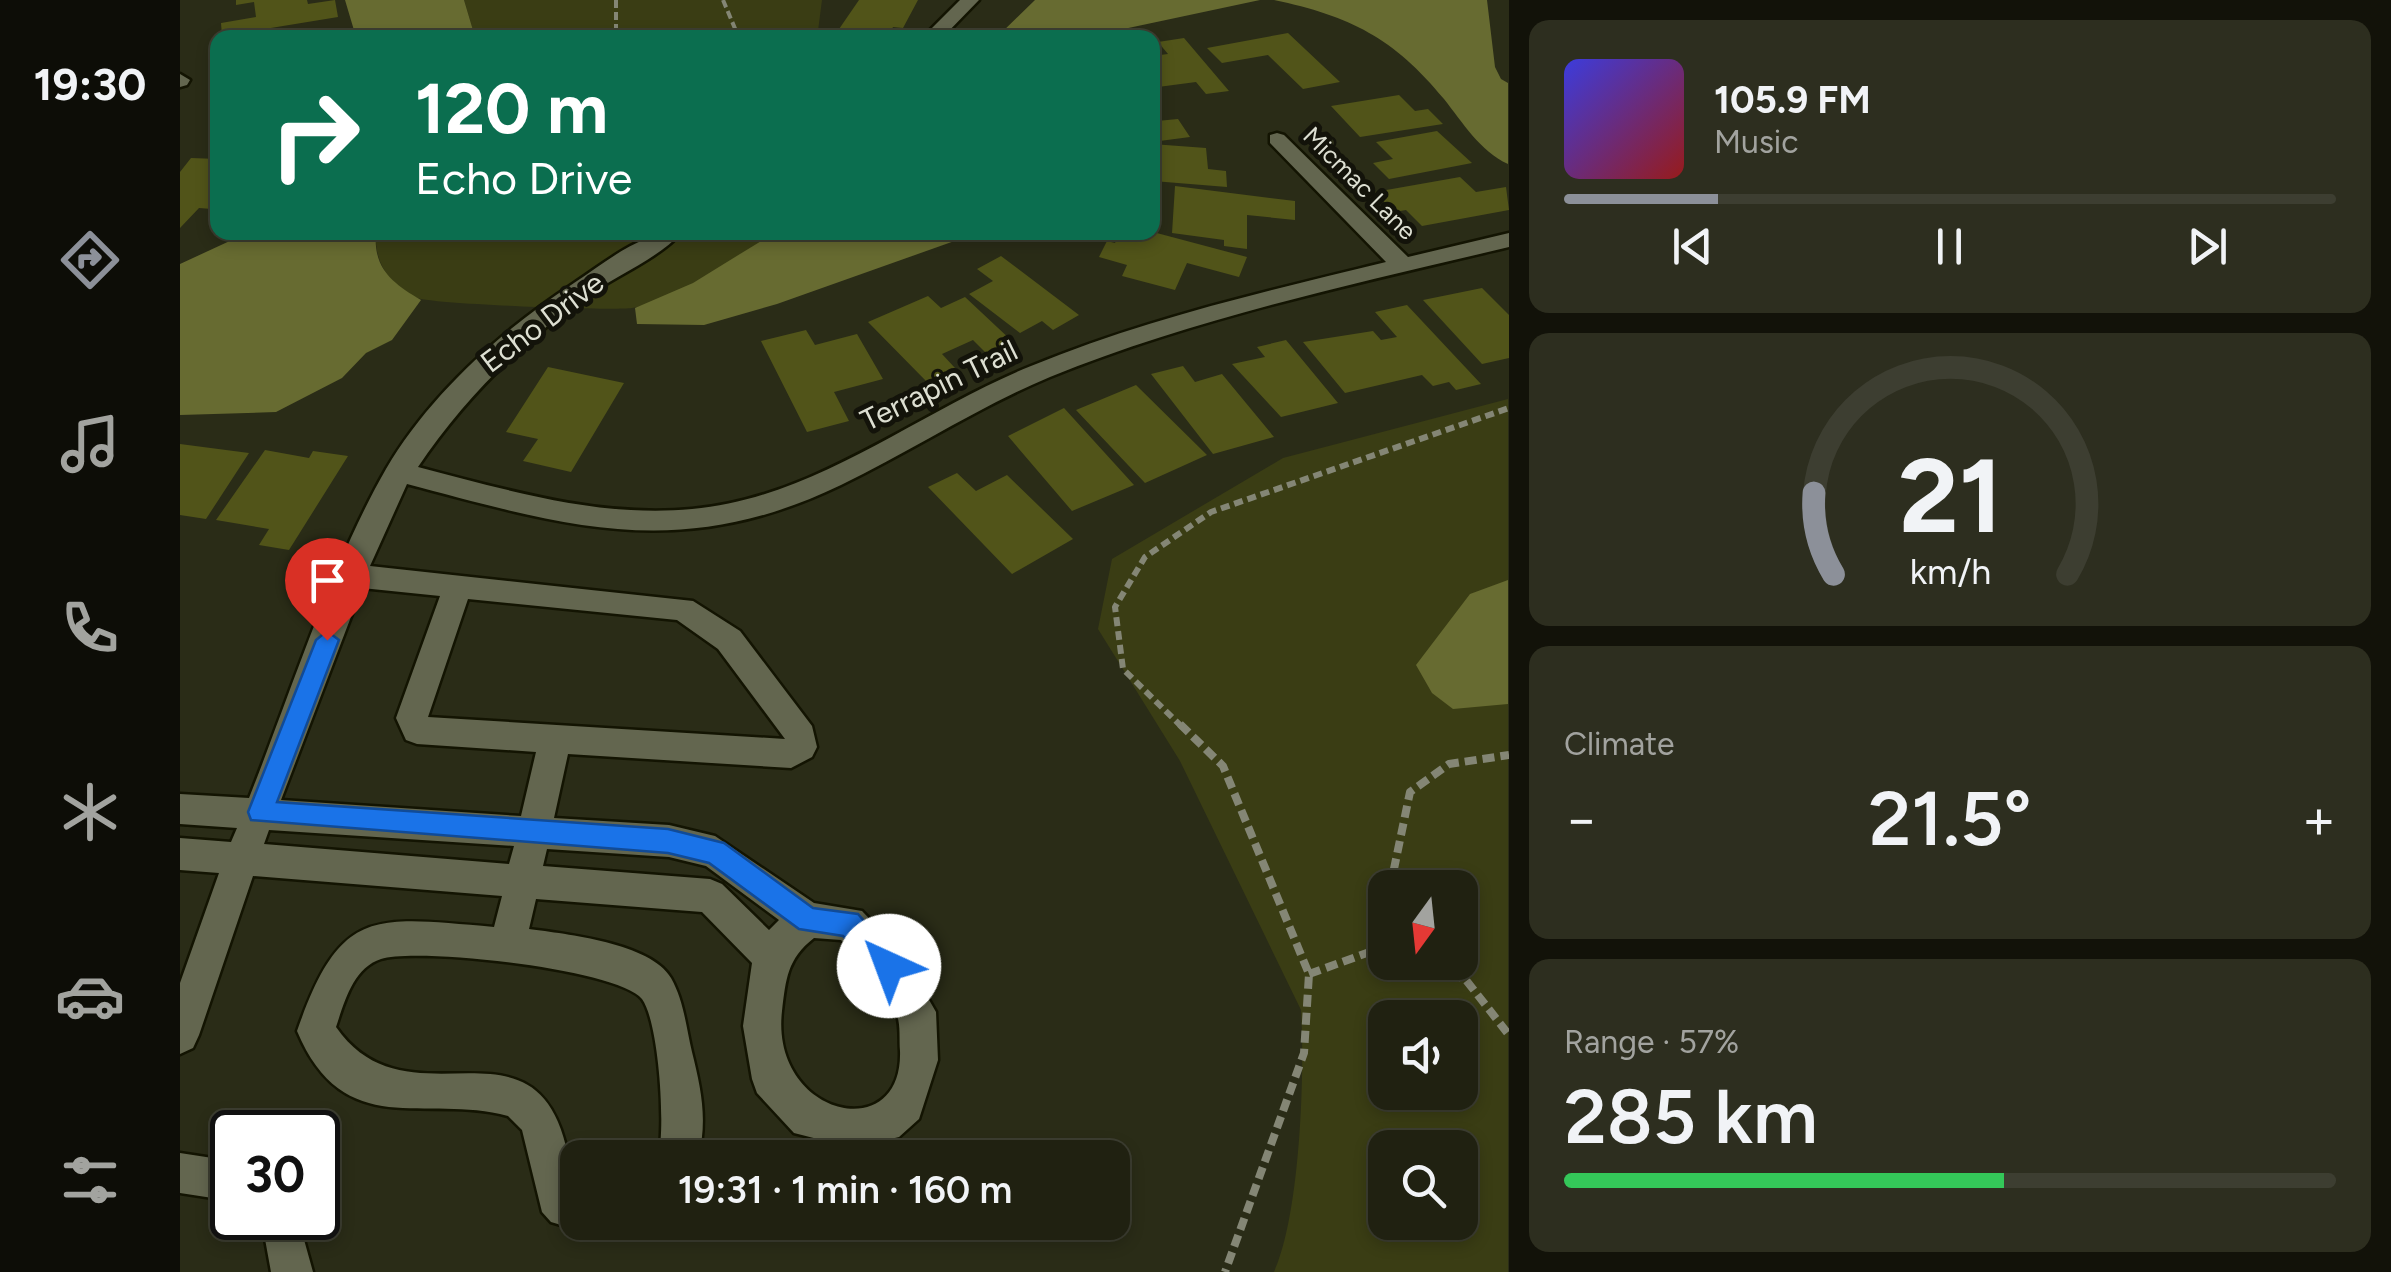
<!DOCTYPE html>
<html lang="en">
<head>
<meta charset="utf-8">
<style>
  :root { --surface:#202111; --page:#2d2e1f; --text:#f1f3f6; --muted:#a2a39f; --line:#3d3e31; --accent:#8c9099 }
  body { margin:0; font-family:Figtree,sans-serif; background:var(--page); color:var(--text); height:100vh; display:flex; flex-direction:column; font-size:38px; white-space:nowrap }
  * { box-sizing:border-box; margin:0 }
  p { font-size:32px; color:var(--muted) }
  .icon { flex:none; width:55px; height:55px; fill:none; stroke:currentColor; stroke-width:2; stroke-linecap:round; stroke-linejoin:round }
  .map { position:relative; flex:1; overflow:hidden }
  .sheet { display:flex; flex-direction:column; gap:20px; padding:20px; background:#121209; width:882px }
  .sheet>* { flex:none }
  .top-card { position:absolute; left:30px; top:30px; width:950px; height:210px; border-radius:20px; box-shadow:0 5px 15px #0003,0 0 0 2px var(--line); background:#0b6e4f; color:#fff; overflow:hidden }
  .needle { width:65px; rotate:195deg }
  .tools { position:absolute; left:1188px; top:870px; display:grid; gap:20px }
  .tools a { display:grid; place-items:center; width:110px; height:110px; border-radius:20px; background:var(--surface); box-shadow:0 5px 15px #0003,0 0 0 2px var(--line); font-size:50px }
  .speed { position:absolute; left:30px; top:1110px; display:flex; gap:20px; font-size:50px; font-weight:700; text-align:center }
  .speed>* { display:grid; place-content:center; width:130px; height:130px; border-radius:50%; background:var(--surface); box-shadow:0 5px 15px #0003,0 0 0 2px var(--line); line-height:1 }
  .speed .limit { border:5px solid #111; border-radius:15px; background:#fff; color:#111 }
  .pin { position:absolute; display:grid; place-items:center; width:85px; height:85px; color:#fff; margin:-102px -42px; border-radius:50% 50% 50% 0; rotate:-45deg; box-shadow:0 0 10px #0007 }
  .pin .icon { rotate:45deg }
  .me { position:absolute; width:110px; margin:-55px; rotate:317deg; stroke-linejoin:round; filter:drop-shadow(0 0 8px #0008) }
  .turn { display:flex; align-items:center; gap:35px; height:210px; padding:0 40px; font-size:45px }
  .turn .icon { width:130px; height:130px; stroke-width:2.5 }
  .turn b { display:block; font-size:70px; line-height:85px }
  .big { font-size:75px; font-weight:600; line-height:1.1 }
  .sheet .card { flex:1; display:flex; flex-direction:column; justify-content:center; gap:15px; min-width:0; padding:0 35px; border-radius:20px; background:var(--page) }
  .sheet .dial { align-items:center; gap:0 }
  .dial svg { height:260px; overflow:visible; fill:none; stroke:var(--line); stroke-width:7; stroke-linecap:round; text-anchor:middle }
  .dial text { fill:var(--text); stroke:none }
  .song { display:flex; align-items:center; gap:30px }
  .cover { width:120px; height:120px; border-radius:15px; background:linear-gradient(135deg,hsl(240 70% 55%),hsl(0 70% 35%)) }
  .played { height:10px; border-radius:5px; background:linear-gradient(90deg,var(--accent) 20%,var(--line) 20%) }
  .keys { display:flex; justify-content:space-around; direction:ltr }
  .heat { display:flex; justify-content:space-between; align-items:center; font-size:55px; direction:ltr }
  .charge { height:15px; border-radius:8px; background:linear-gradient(90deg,#34c759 57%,var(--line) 0) }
  .trip { position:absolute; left:380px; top:1140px; width:570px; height:100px; border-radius:20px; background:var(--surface); box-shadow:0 5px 15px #0003,0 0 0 2px var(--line); font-weight:600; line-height:100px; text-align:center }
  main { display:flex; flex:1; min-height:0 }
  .dock { display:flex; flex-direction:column; width:180px; justify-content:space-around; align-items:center; background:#0d0d07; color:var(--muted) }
  .dock .icon { width:70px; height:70px }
  .dock .selected { color:var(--accent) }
  .dock b { font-size:45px; color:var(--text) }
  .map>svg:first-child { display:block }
</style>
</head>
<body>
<main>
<nav class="dock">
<b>19:30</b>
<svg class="icon selected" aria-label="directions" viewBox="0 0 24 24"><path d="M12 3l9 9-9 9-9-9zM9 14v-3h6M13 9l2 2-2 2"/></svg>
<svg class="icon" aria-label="music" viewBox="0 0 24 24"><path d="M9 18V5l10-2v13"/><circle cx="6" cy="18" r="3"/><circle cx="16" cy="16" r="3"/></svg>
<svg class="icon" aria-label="phone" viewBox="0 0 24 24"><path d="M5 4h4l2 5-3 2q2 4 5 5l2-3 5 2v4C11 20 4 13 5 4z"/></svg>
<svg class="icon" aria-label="climate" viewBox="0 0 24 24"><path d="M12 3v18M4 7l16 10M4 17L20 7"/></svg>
<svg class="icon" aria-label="car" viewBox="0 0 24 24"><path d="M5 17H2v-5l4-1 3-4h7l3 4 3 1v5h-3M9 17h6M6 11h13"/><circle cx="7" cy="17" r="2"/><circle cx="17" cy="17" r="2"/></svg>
<svg class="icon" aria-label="filters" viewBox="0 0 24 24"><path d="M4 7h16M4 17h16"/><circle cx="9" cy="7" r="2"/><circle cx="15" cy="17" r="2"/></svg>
</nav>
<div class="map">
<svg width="1329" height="1272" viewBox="0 0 1329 1272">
  <rect width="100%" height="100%" fill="#2a2c17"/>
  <!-- green -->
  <path fill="#3a3d14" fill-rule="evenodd" d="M284 0H642L638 31 644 37H295Z
    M196 232 594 233C559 254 492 303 452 308 430 311 252 304 237 298 209 285 194 263 196 232Z
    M1328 399V1272H1094C1120 1215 1125 1076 1121 1010L1000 761 918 629 932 559 1103 458ZM1205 888H1280V962H1205ZM1205 1018H1280V1092H1205ZM1205 1148H1280V1222H1205Z"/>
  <!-- water -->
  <path fill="#676b31" d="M165 0H284L295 37H176Z
    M855 0H1080L906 37H817Z
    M1094 0H1307L1315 67 1321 79 1328 83V164C1300 151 1283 123 1264 99 1214 38 1170 16 1094 0Z
    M67 233H196C193 268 212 283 241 300L212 340 186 353 162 378 96 412 0 415V264Z
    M594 233V232L797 233 597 304 524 325 457 324 455 308 513 283Z
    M1328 580V704L1273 709 1252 693 1236 665 1290 594Z"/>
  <!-- building -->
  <path fill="#515419" d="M56 0H127L128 4 155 0 158 17 42 36 41 23 76 17 74 2 56 5Z
    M679 0H738L723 28 713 27 707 38 657 32Z
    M1108 33 1160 82 1123 89 1088 55 1042 63 1027 48Z
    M1004 38 1049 91 1026 94 1016 82 978 87 972 81V56L988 54 978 42Z
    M1219 95 1235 111 1248 109 1263 124 1180 137 1151 106Z
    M972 114 977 121 998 119 1010 137 972 142Z
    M1257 131 1292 163 1209 179 1193 163 1213 159 1196 142Z
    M972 144 1026 148 1028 169 1046 171 1047 187 973 181Z
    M11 158 38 159V201L32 209 19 208 0 228V172Z
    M1280 177 1296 192 1326 187 1329 210 1242 226 1226 210 1214 212 1195 192Z
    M995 186 1115 201V220L1067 215V249L1044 246V240L992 233Z
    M940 232H973L1067 257 1059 277 1007 263 995 290 942 276 947 265 919 257 927 241 935 243Z
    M821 256 899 315 873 330 862 321 840 333 789 294 813 281 797 269Z
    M1302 288 1329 315V358L1302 364 1243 300Z
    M748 296 761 308 785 297 833 342 807 354 793 340 762 354 775 368 746 381 688 322Z
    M1227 305 1301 384 1276 390 1269 382 1253 386 1242 375 1165 393 1123 342 1193 331 1201 340 1217 337 1195 312Z
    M626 330 635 345 677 334 703 379 654 392 669 421 627 432 581 341Z
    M1106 340 1158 403 1101 417 1052 364 1085 357 1077 347Z
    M1003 366 1015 382 1042 374 1094 437 1033 454 971 374Z
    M368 367 444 383 391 472 343 461 358 439 326 432Z
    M956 385 1027 455 965 483 896 410Z
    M884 408 954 485 892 511 828 436Z
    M0 444 69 453 26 519 0 515Z
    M85 450 129 458 133 451 168 456 109 550 79 545 89 529 36 520Z
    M777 473 796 491 827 475 893 539 832 574 748 487Z"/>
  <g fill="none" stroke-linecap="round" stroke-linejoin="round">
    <!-- minor casing -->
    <g stroke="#131402" stroke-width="5">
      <path id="minor" d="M780 0H799L762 38H742Z
        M0 74 10 80 7 85 0 87Z
        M1097 133 1104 135 1228 257 1329 233V247C1175 284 1017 317 870 377 798 407 732 451 661 485 501 562 389 527 227 484L190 566 513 601 560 631 632 726 637 747 632 757 611 768 388 754 374 818 489 825 535 836 634 903 682 911 722 953 756 1012 758 1060 739 1119 719 1137 673 1148 614 1133 577 1093 572 1079 563 1026 572 963 522 912 356 899 349 929C386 934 471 943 491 978 504 1001 506 1027 512 1052 521 1088 528 1121 518 1158H478C486 1129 479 1022 462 999 438 969 236 947 201 959 173 968 164 1003 156 1027 229 1132 357 1003 388 1155 393 1180 398 1197 398 1222H413L398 1230 371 1222 362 1212 342 1130 328 1116C245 1093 164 1143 117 1031 161 906 193 917 314 927L322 896 73 876 19 1035 13 1048 0 1054V983L39 873 0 870V838L51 842 57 828 0 824V794L69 798C111 692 151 565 206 469 250 394 322 330 394 283 429 260 460 232 502 232 478 259 435 276 406 297 338 345 284 399 238 467 327 490 419 518 512 509 636 498 739 411 851 366 965 319 1087 291 1206 262L1090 143V135ZM182 588 260 596 216 718 226 740 237 744 356 752 341 816 101 800ZM288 599 497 620 538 649 605 739 248 717ZM89 830 334 846 329 864 84 844ZM367 849 489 857 526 866 599 920 589 930 542 884 530 879 363 866ZM634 938 661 940C681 962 704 984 716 1013 721 1023 719 1039 720 1051 723 1147 590 1116 602 1011 606 979 607 959 634 938Z
        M0 1153 52 1161V1201L0 1193Z
        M76 1218H118L133 1272H91L85 1239Z"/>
    </g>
    <!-- path-far2 -->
    <path stroke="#848675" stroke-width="4" stroke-dasharray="8 4" stroke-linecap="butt" d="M436 0V38
      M543 0 559 38"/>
    <!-- path-far1 -->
    <path stroke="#848675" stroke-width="6" stroke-dasharray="9 5" stroke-linecap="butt" d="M1002 727 943 669 935 607 965 557 1031 512 1329 408"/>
    <!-- path -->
    <path stroke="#848675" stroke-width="8" stroke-dasharray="12 6" stroke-linecap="butt" d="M1000 724 1043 766 1129 974 1124 1053 1045 1272
      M1210 888 1230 792 1269 764 1329 755
      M1198 949 1205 913
      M1236 962 1286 980 1329 1035
      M1129 974 1198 949 1205 951"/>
    <!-- minor -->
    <use href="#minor" fill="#63664f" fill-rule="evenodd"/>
  </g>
  <!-- route -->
  <path fill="#1a73e8" stroke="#114b97" stroke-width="2.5" d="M147 631 159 640 97 802 488 829 544 843 633 908 678 914 723 966 719 976 709 980 699 976 663 936 619 929 529 863 488 853 71 820 68 812 136 640Z"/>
  <g text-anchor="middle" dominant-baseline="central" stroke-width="10" stroke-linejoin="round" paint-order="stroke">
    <!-- far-street labels -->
    <g font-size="25" fill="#dddfd2" stroke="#13130a">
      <text transform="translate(1180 183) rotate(45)">Micmac Lane</text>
    </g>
    <!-- street labels -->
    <g font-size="30" fill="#dddfd2" stroke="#13130a">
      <text transform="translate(362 322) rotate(-37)">Echo Drive</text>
      <text transform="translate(759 385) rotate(-26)">Terrapin Trail</text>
    </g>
  </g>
</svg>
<div class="tools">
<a><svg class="needle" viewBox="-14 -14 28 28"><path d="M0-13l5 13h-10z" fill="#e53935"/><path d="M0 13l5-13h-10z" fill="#a2a39f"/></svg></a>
<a><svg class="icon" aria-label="sound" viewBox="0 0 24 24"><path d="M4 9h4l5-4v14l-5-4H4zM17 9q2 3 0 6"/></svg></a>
<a><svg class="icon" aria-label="search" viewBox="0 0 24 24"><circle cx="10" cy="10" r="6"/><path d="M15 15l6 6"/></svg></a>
</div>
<div class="speed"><div class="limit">30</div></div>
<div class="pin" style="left:147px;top:640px;background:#d93025"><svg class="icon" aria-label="arrive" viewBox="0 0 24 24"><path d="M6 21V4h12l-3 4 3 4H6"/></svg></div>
<svg class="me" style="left:709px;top:966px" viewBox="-20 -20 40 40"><circle r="19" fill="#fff"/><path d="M0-13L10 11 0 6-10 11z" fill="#1a73e8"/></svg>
<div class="trip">19:31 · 1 min · 160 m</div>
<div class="top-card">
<div class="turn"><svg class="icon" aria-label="right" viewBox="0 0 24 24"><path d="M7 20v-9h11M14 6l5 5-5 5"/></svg><div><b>120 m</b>Echo Drive</div></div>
</div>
</div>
<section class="sheet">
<div class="card">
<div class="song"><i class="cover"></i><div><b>105.9 FM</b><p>Music</p></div></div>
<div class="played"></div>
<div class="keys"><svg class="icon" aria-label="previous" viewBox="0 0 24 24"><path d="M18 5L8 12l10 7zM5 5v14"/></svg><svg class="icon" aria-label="pause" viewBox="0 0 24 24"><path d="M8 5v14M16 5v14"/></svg><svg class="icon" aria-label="next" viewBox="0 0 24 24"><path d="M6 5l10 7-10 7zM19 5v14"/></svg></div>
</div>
<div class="card dial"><svg viewBox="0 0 100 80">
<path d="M14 69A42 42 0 1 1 86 69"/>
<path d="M14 69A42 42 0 0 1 8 44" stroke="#8c9099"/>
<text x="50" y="56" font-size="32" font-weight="700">21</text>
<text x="50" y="72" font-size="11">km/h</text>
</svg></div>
<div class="card"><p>Climate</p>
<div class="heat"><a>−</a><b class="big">21.5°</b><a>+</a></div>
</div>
<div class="card"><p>Range · 57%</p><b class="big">285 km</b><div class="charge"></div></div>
</section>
</main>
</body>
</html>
